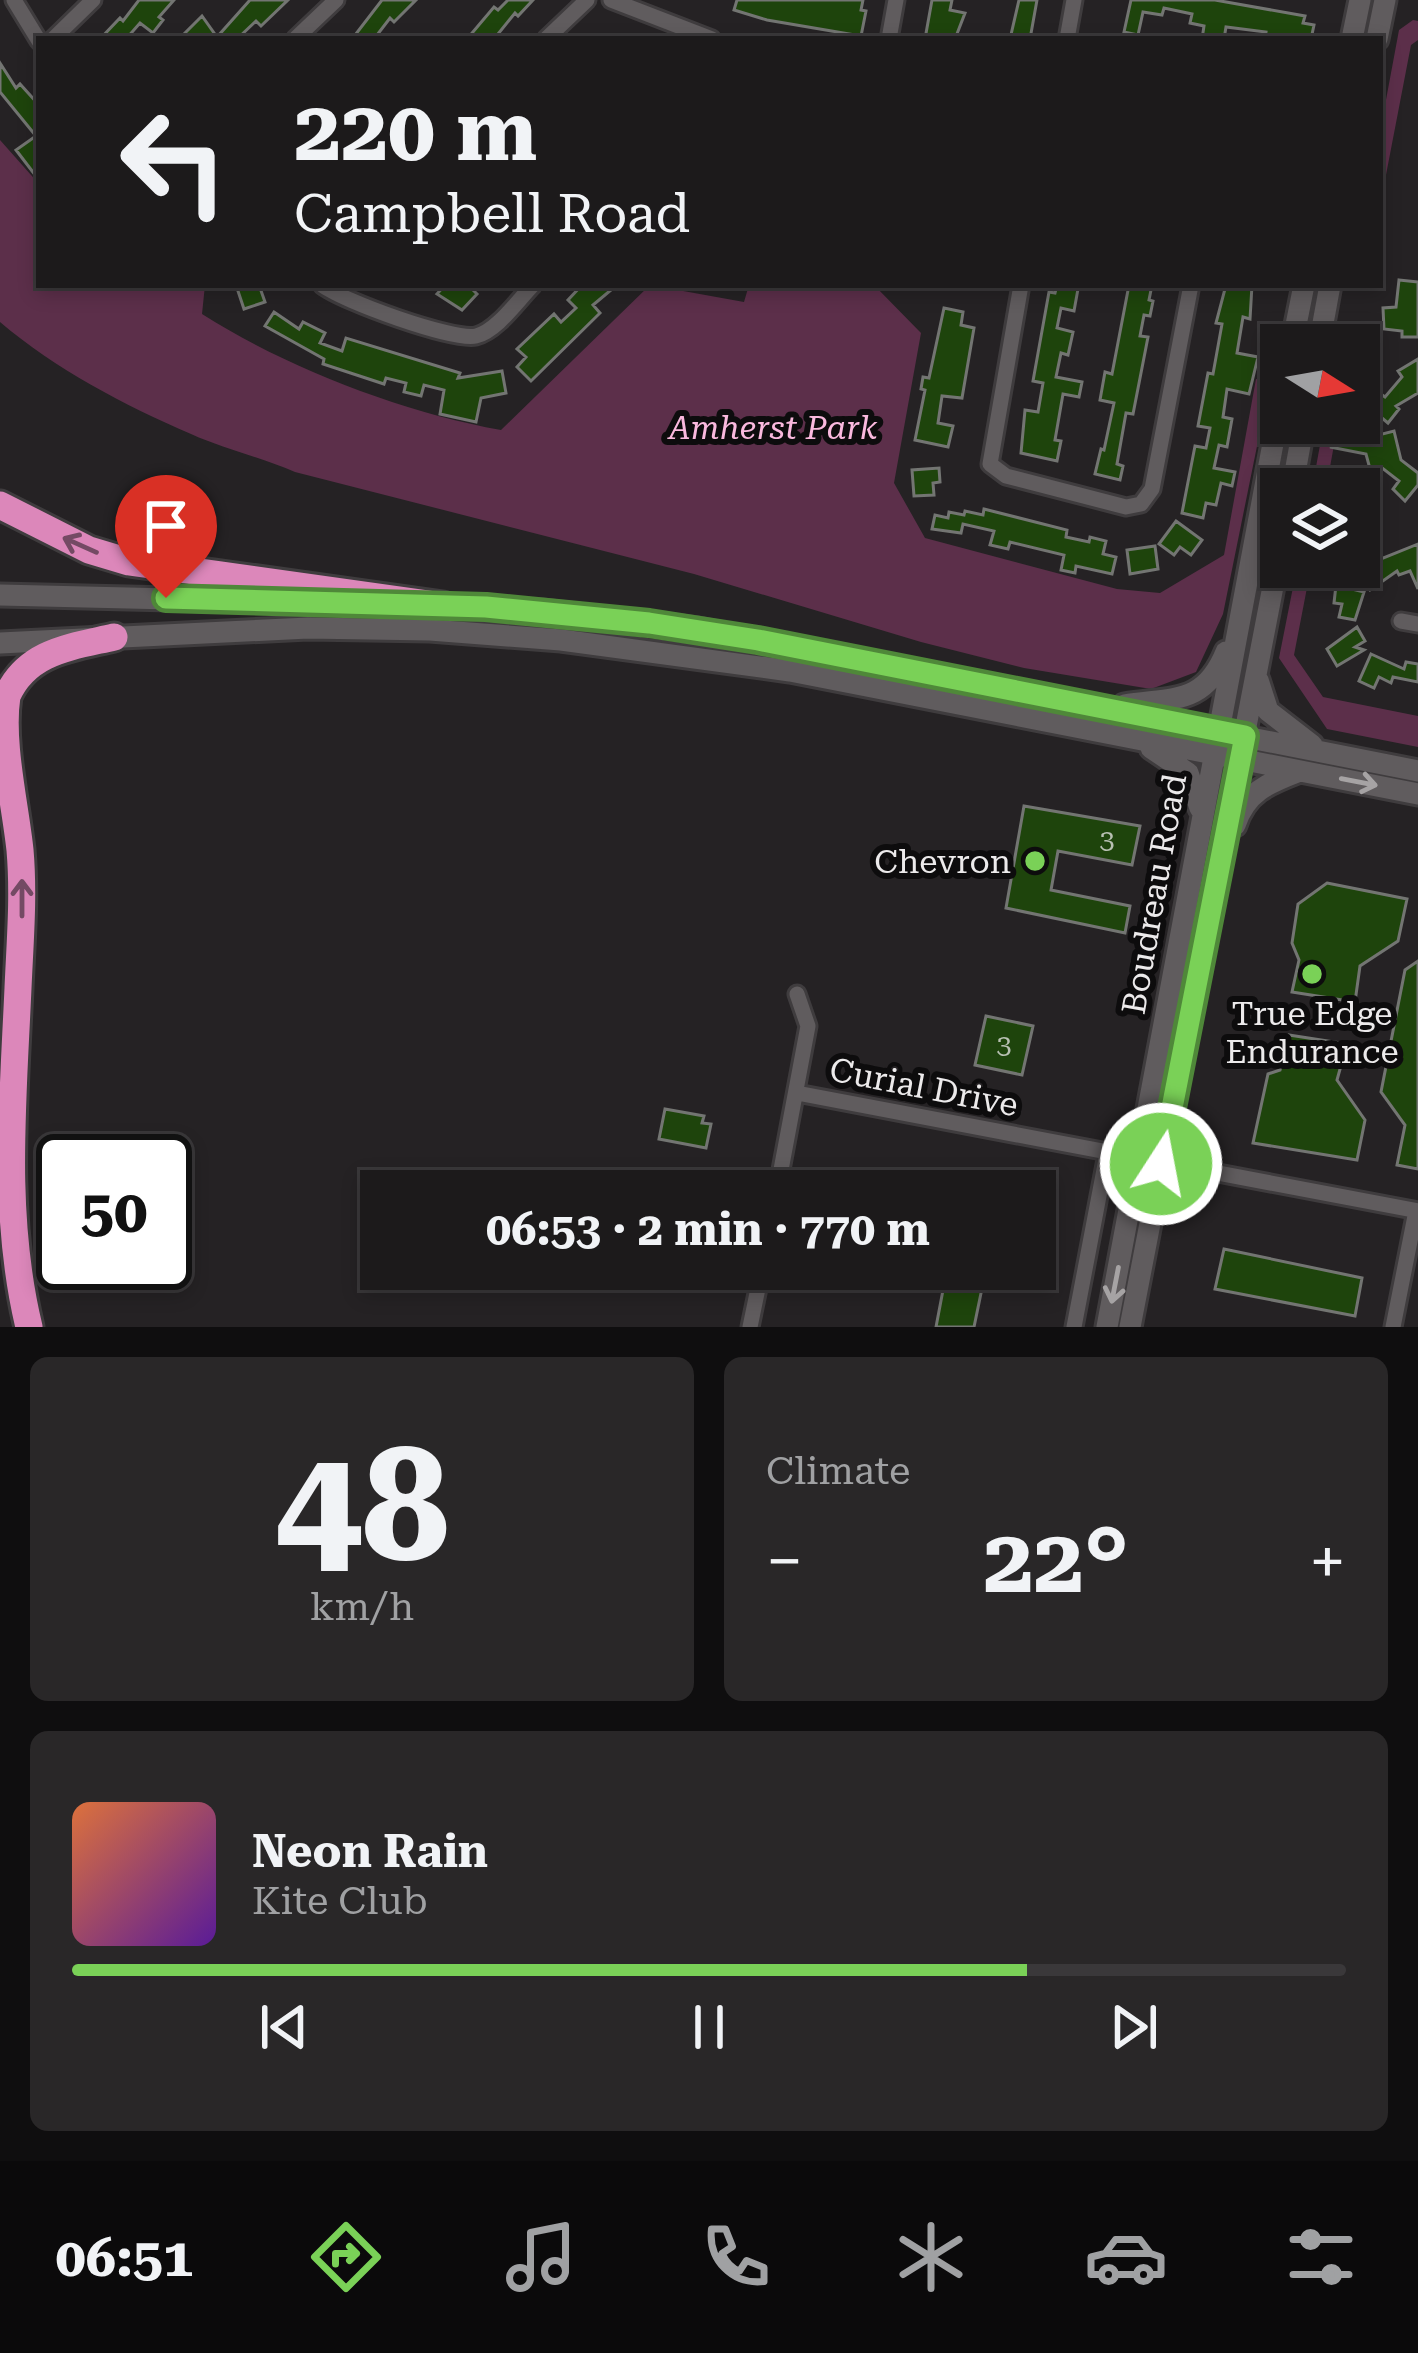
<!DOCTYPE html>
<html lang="en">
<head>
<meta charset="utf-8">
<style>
  :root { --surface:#1c1a1b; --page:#292728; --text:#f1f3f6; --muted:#a0a1a3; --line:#3a383a; --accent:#7ad157 }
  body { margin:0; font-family:"Roboto Serif",serif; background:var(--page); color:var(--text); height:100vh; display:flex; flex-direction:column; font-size:45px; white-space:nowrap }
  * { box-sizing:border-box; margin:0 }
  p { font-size:39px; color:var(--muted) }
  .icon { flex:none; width:66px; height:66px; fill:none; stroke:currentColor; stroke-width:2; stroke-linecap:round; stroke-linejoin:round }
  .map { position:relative; height:1327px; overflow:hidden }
  .drawer { display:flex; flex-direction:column; gap:30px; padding:30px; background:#0f0e0f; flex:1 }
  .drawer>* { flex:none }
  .banner { position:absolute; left:36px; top:36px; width:1347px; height:252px; border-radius:0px; box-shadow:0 6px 18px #0003,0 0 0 3px var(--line); background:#1c1a1b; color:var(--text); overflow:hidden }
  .needle { width:78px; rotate:101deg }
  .buttons { position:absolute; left:1260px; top:324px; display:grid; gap:24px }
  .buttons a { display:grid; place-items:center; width:120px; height:120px; border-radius:0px; background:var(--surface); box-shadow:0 6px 18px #0003,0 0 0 3px var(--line); font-size:60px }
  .speed { position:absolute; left:36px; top:1134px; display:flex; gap:24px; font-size:60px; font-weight:700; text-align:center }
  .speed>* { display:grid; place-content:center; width:156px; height:156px; border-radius:50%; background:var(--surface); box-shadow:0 6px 18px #0003,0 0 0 3px var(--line); line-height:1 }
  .speed .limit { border:6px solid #111; border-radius:18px; background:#fff; color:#111 }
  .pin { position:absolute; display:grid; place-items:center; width:102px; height:102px; color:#fff; margin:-123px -51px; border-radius:50% 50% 50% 0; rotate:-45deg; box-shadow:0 0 12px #0007 }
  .pin .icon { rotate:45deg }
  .me { position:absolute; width:132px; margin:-66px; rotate:11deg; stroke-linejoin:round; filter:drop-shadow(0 0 9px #0008) }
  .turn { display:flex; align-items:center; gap:42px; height:252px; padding:0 60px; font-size:54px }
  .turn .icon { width:156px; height:156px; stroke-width:2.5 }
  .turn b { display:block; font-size:84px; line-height:102px }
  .big { font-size:90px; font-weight:700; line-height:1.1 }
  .drawer .widget { flex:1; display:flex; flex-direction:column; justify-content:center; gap:18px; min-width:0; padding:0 42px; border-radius:18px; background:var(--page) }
  .drawer .dial { align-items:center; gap:0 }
  .dial b { font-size:156px; line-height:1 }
  .song { display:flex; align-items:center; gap:36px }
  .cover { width:144px; height:144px; border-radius:18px; background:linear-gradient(135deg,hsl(20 70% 55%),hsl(270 70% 35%)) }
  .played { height:12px; border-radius:6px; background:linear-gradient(90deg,var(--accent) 75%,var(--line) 75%) }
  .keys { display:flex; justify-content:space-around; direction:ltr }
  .heat { display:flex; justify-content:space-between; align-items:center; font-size:66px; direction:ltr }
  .drawer .tiles { flex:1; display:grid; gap:30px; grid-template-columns:1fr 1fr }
  .widget:last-child { grid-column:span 2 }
  .trip { position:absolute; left:360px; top:1170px; width:696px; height:120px; border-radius:0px; background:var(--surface); box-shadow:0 6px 18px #0003,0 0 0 3px var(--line); font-weight:700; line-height:120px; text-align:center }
  .tabs { display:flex; height:192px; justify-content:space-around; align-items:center; background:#0b0a0b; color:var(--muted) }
  .tabs .icon { width:84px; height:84px }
  .tabs .current { color:var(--accent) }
  .tabs b { font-size:54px; color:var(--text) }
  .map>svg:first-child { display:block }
</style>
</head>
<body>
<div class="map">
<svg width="1418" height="1327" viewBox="0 0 1418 1327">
  <rect width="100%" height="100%" fill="#252224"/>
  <!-- green -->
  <path fill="#5c2f4a" d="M1413 20 1418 21V40L1411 45 1380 206V132L1399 30Z
    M0 140 39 184V285H205L202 314C287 368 402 412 501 430L650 285 744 302 749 285H874L921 333 894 483 925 538 1117 589 1160 593 1224 555 1256 379 1270 382 1223 614 1196 672 1151 689 1024 668 921 642 694 574 295 472C261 457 224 449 191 434 124 405 55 369 0 322Z
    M1324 423H1338L1326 489H1312Z
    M1297 567H1311L1294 655 1323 697 1418 716V747L1327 729 1279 658Z"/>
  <!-- building -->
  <path fill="#1e440c" stroke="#737572" stroke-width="3" d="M139 0H174L159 17 163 20 153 33 140 23 126 39H100L120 18 123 21Z
    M250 0H288L261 26 256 21 237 39H179L202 16 217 37Z
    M382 0H416L394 22 390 18 374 39H352Z
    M508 0H533L518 16 515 13 494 39H467L494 7 498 10Z
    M737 0H863L861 10 866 11 861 36 767 20 734 10Z
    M932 0H952L950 10 965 13 955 39H925Z
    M1019 0H1037L1030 39H1010Z
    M1131 0H1215L1305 16 1303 23 1314 25 1311 39H1265L1266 32 1226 27 1224 39H1202L1204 26 1190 23 1192 14 1164 8 1162 15 1143 12 1138 35 1124 32Z
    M0 63 16 88 20 84 39 105V180L16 150 36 136 0 92Z
    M1399 280 1418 282V337H1402V331L1384 329 1383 308 1396 307Z
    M236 285H259L265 302 244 309Z
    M445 285H468L477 294 462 310 437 294Z
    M582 285H617L593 305 600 313 531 381 517 367 526 357 517 349 554 314 561 322 576 308 568 300Z
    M1057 285 1078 289 1074 311 1061 308 1057 328 1073 332 1068 355 1061 353 1056 377 1082 382 1079 397 1063 394 1055 440 1061 441 1057 461 1021 453 1025 410 1038 412 1043 383 1033 381 1049 292 1055 293Z
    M1129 285H1152L1149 300 1153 301 1150 316 1144 315 1140 336 1148 337 1133 414 1126 413 1117 464 1123 466 1120 480 1095 474 1101 449 1104 450 1114 403 1100 400 1105 372 1112 374Z
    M1226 285H1252L1250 319 1243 317 1237 353 1258 357 1249 394 1227 389 1223 417 1232 419 1227 447 1219 445 1214 468 1235 472 1232 486 1221 483 1216 505 1206 503 1203 518 1182 513 1195 446 1206 448 1210 428 1198 426 1208 373 1213 374 1222 324 1216 323Z
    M944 308 963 312 961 325 974 328 962 398 942 396 938 423 953 426 948 447 915 440 925 390 921 389 923 377 929 378Z
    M274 312 299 329 303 322 325 333 320 343 342 351 346 338 460 373 458 378 502 371 506 393 481 398 476 422 440 414 444 390 424 385 421 396 404 392 406 383 386 378 384 384 323 364 324 359 265 326Z
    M1418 359V393L1396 406 1399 409 1388 423 1365 404 1378 392 1385 397 1402 377 1398 371Z
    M1344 428 1361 432 1359 440 1394 431 1401 460 1418 473V485L1405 501 1393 489 1399 481 1381 467 1370 469 1366 454 1330 447 1341 444Z
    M939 468 940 482 933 483 934 495 914 496 912 470Z
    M984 509 1067 530 1066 537 1089 542 1090 537 1106 541 1103 554 1116 557 1112 574 1076 566 1075 573 1061 570 1064 555 1010 542 1008 549 990 545 994 531 963 524 961 533 932 529 935 515 948 518 949 512 964 515 965 511 983 515Z
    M1176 521 1202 540 1191 555 1180 547 1174 555 1159 544Z
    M1418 544V589L1410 571 1399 575 1397 571 1370 590 1360 576 1368 570 1364 565 1378 555 1381 559Z
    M1155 546 1158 569 1130 574 1127 550Z
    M1336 585 1364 592 1355 620 1339 617 1342 604 1334 603Z
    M1357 627 1365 641 1355 647 1364 650 1337 666 1327 649Z
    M1371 654 1404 669 1406 662 1418 664V682L1393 677 1391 683 1379 677 1374 688 1359 681Z
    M1024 806 1140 826 1132 865 1058 851 1051 890 1130 906 1125 933 1006 908Z
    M1327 883 1407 899 1398 941 1360 966 1355 1002 1292 992 1299 960 1292 943 1298 904Z
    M1418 961V1169L1397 1165 1405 1125 1381 1092 1405 970Z
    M986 1016 1033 1026 1022 1075 975 1065Z
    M1289 1035 1347 1044 1337 1080 1365 1120 1357 1160 1253 1143 1268 1074 1280 1070Z
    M665 1109 704 1116 702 1123 711 1124 706 1148 659 1139Z
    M1224 1249 1362 1278 1355 1316 1215 1289Z
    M947 1269H986L974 1327H936Z"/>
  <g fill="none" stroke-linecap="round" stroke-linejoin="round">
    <!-- street casing -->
    <g stroke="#3f3c3e" stroke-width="21">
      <path id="street" d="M14 0 39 41
        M611 0 712 39
        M53 39 93 0
        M295 39 336 0
        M546 39 587 0
        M889 39 896 0
        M1067 39 1074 0
        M322 285C342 301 453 341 476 336 497 331 518 300 533 285
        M1021 285 990 464 1006 476 1126 507 1141 504 1152 489 1191 285
        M1401 621 1418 624
        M797 1093 1418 1211
        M777 1191 808 1026 797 994
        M750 1327 762 1269
        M1074 1327 1107 1154
        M1393 1327 1416 1211"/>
    </g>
    <!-- secondary casing -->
    <g stroke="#3f3c3e" stroke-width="27">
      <path id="secondary" d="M1352 39 1360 0
        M1377 39 1385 0
        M1292 345 1304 285
        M1319 345 1330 285
        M1292 489 1304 423
        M0 595 347 603
        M432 605 542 611 698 629 1418 771
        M0 643 308 628 430 630 561 640 790 671 1418 794
        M1258 680 1268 711 1312 745
        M1124 705C1172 697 1204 706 1226 652
        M1151 748 1188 773 1200 808
        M1235 825C1246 791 1269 783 1300 771
        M1107 1327 1281 401
        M1130 1327 1281 545"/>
    </g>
    <!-- highway casing -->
    <g stroke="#3f3c3e" stroke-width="33">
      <path id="highway" d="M0 505 89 550 129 562 443 606
        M29 1327C2 1215 13 1102 18 988 20 942 24 896 20 850 15 803 0 742 7 696 27 651 71 647 114 637"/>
    </g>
    <!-- street -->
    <use href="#street" stroke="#605c5e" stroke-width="15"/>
    <!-- secondary -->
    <use href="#secondary" stroke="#605c5e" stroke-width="21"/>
    <!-- highway -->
    <use href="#highway" stroke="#dc87ba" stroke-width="27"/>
  </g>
  <!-- one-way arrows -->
  <defs><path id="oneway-shaft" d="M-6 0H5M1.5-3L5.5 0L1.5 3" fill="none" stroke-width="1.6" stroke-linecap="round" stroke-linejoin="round" transform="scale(3)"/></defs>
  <g stroke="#744a64">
    <use href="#oneway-shaft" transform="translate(80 545) rotate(-156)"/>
    <use href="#oneway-shaft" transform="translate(22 898) rotate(-90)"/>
  </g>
  <g stroke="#a6a3a4">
    <use href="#oneway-shaft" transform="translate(1359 782) rotate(11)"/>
    <use href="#oneway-shaft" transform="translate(1115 1285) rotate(101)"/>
  </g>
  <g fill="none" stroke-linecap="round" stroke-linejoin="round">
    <!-- route casing -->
    <g stroke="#4f8839" stroke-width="30">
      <path id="route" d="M166 598 486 607 649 623 758 640 1245 736 1161 1164"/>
    </g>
    <!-- route -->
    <use href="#route" stroke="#7ad157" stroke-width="21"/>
  </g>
  <!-- markers -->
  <g fill="#7ad157" stroke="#0d0c0d" stroke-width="4.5">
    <circle cx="1035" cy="861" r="12"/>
    <circle cx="1312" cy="974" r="12"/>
  </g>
  <g text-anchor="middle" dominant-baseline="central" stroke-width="12" stroke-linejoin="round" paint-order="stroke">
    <!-- number labels -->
    <g font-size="27" fill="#b8c0b3">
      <text x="1107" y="840">3</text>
      <text x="1004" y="1045">3</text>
    </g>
    <!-- park labels -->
    <g font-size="33" font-style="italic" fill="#fab9de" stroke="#0d0c0d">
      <text x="773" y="427">Amherst Park</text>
    </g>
    <!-- poi labels -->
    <g font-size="33" fill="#eceaeb" stroke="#0d0c0d" text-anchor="end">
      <text x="1011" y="861">Chevron</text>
      <text x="1312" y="1013" text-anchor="middle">True Edge<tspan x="1312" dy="38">Endurance</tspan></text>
    </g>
    <!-- street labels -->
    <g font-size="33" fill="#eceaeb" stroke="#0d0c0d">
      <text transform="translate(1154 894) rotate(-80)">Boudreau Road</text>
      <text transform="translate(924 1087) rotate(11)">Curial Drive</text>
    </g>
  </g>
</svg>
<div class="buttons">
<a><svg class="needle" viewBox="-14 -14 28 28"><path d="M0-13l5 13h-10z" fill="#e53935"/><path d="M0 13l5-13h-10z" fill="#a0a1a3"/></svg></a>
<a><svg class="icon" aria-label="layers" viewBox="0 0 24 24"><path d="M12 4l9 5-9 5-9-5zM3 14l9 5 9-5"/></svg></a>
</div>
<div class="speed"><div class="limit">50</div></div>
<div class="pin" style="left:166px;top:598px;background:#d93025"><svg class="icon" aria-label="arrive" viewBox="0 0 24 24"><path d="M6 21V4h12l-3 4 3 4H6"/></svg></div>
<svg class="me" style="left:1161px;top:1164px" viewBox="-20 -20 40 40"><circle r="17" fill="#7ad157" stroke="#fff" stroke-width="3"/><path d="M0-11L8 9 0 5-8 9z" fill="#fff"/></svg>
<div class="trip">06:53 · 2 min · 770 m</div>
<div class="banner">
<div class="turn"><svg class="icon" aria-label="left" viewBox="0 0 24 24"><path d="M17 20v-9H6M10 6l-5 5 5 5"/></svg><div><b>220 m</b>Campbell Road</div></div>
</div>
</div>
<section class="drawer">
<div class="tiles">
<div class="widget dial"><b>48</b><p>km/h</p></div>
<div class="widget"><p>Climate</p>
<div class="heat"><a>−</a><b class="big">22°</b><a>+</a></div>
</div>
<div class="widget">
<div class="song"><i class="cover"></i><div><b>Neon Rain</b><p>Kite Club</p></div></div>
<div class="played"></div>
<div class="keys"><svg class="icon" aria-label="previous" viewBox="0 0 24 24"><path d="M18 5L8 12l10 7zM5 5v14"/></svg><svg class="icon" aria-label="pause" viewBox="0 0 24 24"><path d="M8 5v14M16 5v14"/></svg><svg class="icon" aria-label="next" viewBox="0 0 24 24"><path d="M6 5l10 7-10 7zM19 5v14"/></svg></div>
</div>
</div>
</section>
<nav class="tabs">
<b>06:51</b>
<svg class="icon current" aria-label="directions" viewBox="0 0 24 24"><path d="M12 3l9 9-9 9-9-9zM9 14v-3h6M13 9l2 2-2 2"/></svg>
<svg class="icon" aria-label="music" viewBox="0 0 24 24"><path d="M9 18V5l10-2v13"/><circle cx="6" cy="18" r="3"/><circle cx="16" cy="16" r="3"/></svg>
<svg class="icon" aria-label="phone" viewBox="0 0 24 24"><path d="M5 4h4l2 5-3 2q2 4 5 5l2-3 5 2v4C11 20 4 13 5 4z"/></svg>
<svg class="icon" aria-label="climate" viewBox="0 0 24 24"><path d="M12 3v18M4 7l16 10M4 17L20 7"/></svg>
<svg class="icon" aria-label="car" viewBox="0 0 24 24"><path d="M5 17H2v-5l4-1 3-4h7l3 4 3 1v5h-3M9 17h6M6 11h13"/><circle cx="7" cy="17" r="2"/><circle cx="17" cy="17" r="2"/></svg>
<svg class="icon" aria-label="filters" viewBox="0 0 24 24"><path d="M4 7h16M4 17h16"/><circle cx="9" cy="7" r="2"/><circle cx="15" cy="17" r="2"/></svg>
</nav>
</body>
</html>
